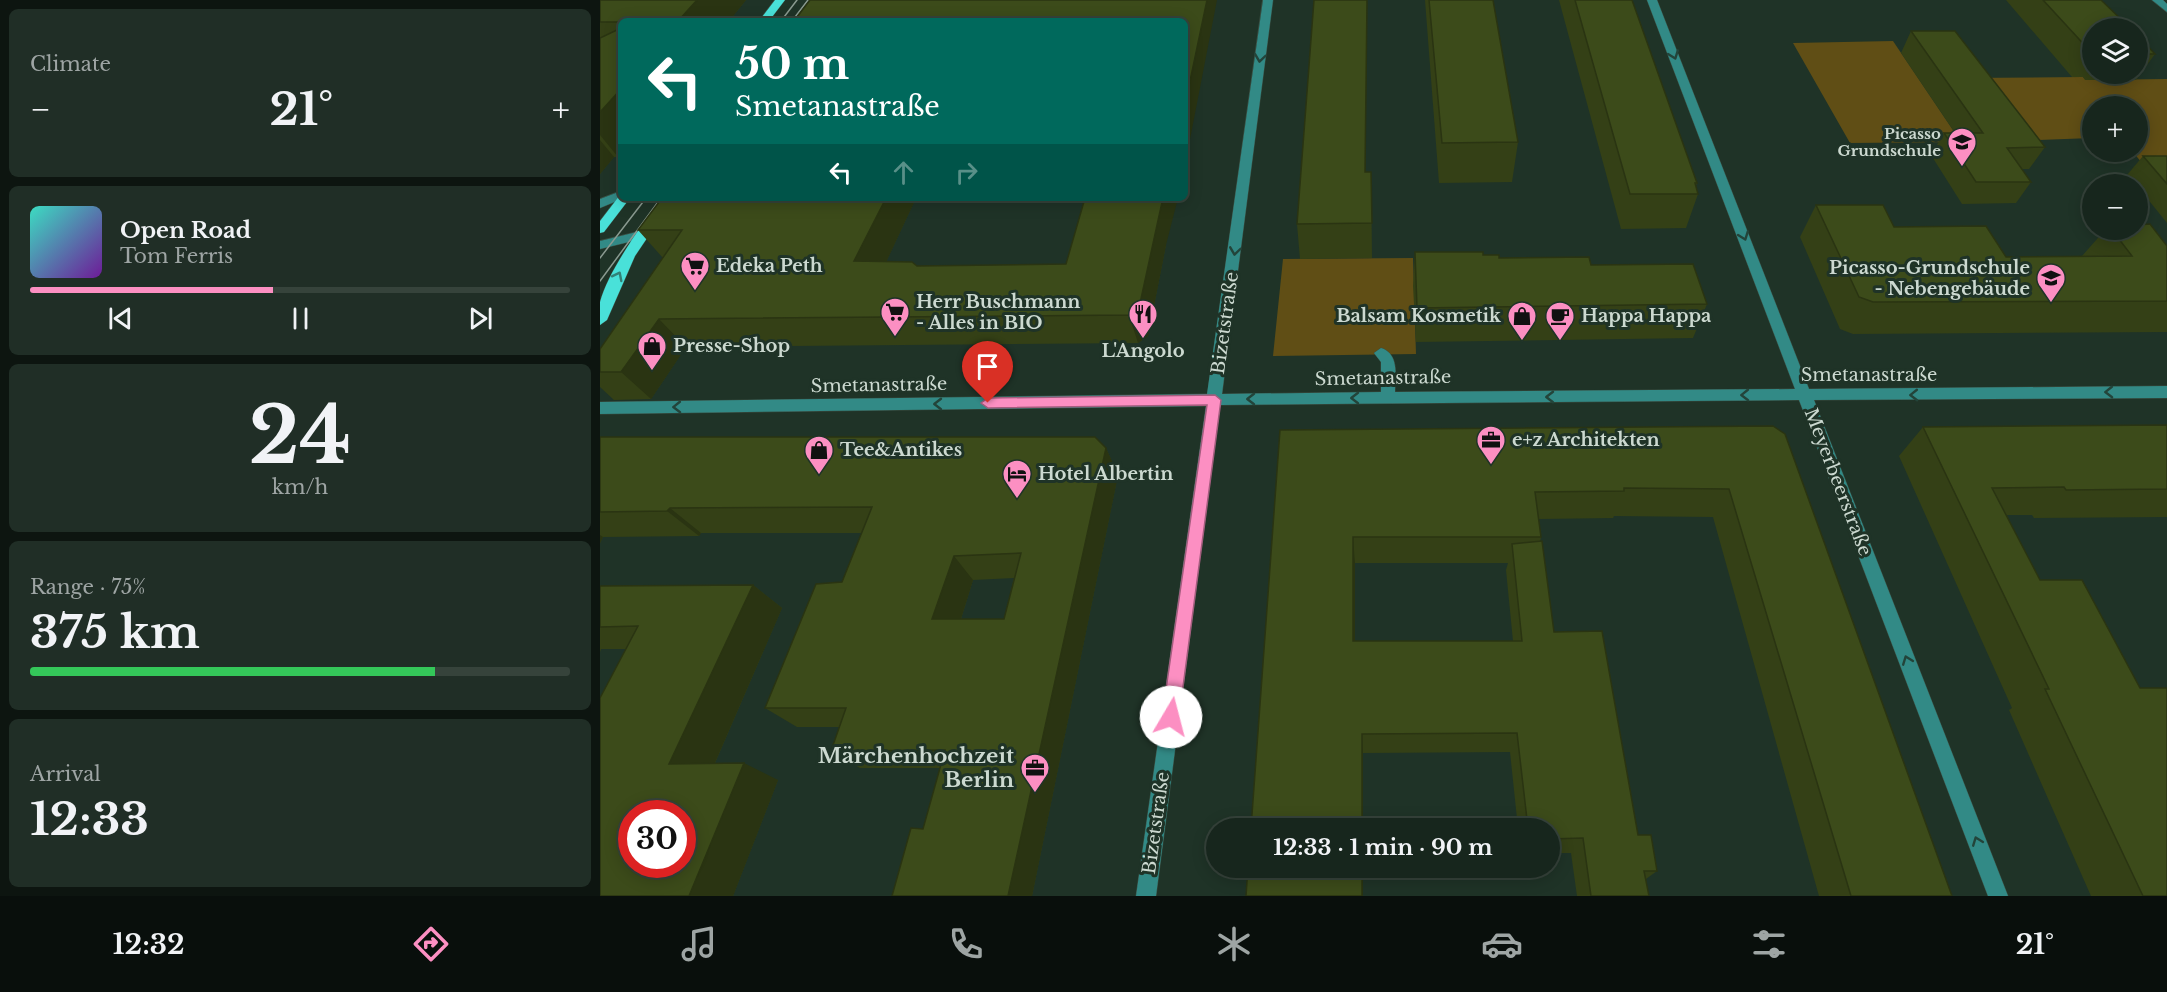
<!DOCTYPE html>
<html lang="en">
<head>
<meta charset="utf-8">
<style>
  :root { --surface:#17261d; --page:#202e26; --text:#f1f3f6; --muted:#9ea5a4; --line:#36433b; --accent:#fc8fc2 }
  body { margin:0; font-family:"Libre Baskerville",serif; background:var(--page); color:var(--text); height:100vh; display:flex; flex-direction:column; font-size:22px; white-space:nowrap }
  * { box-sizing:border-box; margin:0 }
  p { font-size:20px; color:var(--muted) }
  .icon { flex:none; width:33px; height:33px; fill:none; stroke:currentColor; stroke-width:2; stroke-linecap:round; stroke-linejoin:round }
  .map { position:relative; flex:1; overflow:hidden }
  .panel { display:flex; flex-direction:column; gap:9px; padding:9px; background:#0d1510; width:600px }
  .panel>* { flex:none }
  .top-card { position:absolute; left:18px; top:18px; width:570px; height:183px; border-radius:9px; box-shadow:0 3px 15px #0003,0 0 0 2px var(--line); background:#00695c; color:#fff; overflow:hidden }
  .buttons { position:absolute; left:1482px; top:18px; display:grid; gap:12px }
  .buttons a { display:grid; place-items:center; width:66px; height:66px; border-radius:50%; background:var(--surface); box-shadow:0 3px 15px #0003,0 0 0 2px var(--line); font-size:30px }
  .speed { position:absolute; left:18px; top:800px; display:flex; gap:12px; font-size:30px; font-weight:700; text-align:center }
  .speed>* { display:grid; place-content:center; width:78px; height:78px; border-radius:50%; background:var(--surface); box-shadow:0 3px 15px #0003,0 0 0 2px var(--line); line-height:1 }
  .speed .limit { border:9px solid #d22; background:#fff; color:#111 }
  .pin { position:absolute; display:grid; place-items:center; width:51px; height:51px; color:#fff; margin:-62px -26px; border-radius:50% 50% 50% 0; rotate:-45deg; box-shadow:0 0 6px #0007 }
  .pin .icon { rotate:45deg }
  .me { position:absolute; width:66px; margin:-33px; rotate:8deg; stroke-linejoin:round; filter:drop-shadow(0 0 4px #0008) }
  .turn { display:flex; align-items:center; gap:21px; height:126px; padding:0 18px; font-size:27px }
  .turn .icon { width:78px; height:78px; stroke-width:2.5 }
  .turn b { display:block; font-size:42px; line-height:51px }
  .lanes { display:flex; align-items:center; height:57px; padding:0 18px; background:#0003; justify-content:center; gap:30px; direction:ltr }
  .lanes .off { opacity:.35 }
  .big { font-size:45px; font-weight:800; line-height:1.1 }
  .panel .tile { flex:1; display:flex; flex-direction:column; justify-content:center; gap:9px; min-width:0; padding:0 21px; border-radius:9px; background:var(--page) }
  .panel .dial { align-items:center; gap:0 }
  .dial b { font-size:78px; line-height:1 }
  .song { display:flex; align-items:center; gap:18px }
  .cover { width:72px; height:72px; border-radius:9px; background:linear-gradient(135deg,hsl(170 70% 55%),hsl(280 70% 35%)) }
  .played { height:6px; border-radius:3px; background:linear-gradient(90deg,var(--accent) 45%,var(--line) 45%) }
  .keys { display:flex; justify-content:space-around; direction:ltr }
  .heat { display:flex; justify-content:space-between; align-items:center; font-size:33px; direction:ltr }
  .charge { height:9px; border-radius:4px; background:linear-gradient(90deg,#34c759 75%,var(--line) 0) }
  .trip { position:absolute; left:606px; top:818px; width:354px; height:60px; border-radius:30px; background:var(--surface); box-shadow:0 3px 15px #0003,0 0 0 2px var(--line); font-weight:800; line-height:60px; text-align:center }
  .tab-bar { display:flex; height:96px; justify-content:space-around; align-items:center; background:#090f0c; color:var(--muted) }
  .tab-bar .icon { width:42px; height:42px }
  .tab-bar .active { color:var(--accent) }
  .tab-bar b { font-size:27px; color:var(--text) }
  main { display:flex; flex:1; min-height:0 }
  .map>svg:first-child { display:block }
</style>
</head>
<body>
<main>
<section class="panel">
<div class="tile"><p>Climate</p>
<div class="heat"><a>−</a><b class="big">21°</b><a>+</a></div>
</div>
<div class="tile">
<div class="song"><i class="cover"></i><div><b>Open Road</b><p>Tom Ferris</p></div></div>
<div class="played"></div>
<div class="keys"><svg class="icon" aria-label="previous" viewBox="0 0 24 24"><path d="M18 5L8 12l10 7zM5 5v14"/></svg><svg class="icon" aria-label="pause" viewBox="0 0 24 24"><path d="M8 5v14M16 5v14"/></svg><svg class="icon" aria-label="next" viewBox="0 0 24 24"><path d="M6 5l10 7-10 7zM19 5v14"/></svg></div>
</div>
<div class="tile dial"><b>24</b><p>km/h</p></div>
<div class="tile"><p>Range · 75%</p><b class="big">375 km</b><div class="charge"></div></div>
<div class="tile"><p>Arrival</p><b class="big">12:33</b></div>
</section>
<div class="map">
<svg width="1567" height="896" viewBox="0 0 1567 896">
  <rect width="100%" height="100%" fill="#1f3327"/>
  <!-- green -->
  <path fill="#604e15" d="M1293 41 1361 142 1250 143 1193 43Z
    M1483 77 1486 80 1567 79V174H1551L1533 152H1538V106H1492V138L1409 141 1363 78Z
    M813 258 816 354 673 356 683 259Z"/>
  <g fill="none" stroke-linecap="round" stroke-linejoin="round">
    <!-- minor casing -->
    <g stroke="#3b4e42" stroke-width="1">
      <path id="minor" d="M663 0H673L622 394 781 392V362L774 353 781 348C800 354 795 377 795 392L1195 389 1047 0H1057L1209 389 1567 386V398L1214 400 1408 896H1388L1199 400 620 405 556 896H536L606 406 0 414V402L607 394Z
        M1552 0H1563L1567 4V12Z
        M21 191V198H24L0 208V199Z
        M41 231 45 232 47 235 45 238 0 249V241Z"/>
    </g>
    <!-- major casing -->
    <g stroke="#3b4e42" stroke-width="1">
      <path id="major" d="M175 0H185L169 21H159Z
        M20 195 21 198H30L4 232 0 233V221Z
        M62 198H74L35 256 7 320 0 325C0 318 0 309 0 302 9 269 42 225 62 198Z"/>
    </g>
    <!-- minor -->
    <use href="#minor" fill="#328a86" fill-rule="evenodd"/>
    <!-- major -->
    <use href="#major" fill="#49e1d9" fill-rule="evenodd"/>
    <!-- tram -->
    <path stroke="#8a9a90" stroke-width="1.5" d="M181 21 197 0
      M192 21 208 0
      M0 258 46 198
      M0 281 61 198"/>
  </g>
  <!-- wall -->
  <path fill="#344016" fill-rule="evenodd" d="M0 0H146L129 21H21V154L18 157H14L0 174Z
    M825 0H893L918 142 912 182 839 183Z
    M959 0H1032L1097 183 1096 186 1098 194 1086 228 1021 229Z
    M1406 0H1501L1492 28V74H1538V36L1555 54 1536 80H1485L1483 77H1472Z
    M1311 31 1445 147 1429 169H1422L1431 182 1416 203 1362 204 1331 155 1344 133H1355L1301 53Z
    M1543 156H1567V223L1538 187V184H1536L1527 175Z
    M766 172H771L772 258 700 259 697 224Z
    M62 198H316L286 262 317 266 466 264 566 245 548 336 538 343 86 347 51 399 14 400 0 387V349L63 258 38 230Z
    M1216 205 1406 257 1482 256 1505 230H1538L1567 246V332L1253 334 1240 329 1200 237Z
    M815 252 991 265 1107 304 1093 338 816 342 813 286Z
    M1567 425V517L1434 518 1432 515H1407L1567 896H1491L1409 710 1412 708 1299 456 1323 427Z
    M1173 426 1352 896H1219L1113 517 1014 516 1013 518 939 519 941 537 940 542 954 632 1038 835 1057 871 1046 879 1049 896H977L971 853H950V828H918L910 752 763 753V828H651L680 430ZM755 563H908L906 570 913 641H755Z
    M0 437 506 448 518 475 432 896H292L323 829 341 768H260L231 751 239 727H197L165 708 242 582 262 533H101L99 536 3 537 0 543ZM414 578 404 619H361L373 580Z
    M153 585 182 608 115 763 178 780 133 896 26 649H1L0 652V586Z"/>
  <!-- shaded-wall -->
  <path fill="#2a3412" d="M97 0H146L129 21H78Z
    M607 0H617L585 165V105Z
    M767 0 765 207V172Z
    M21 89V154L18 157 0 135V112Z
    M0 140 14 157 0 174Z
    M286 198H316L273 290 254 261Z
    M563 198H578L566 245 548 336 538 343 529 315Z
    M59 319 86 347 51 399 21 372Z
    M506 448 518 475 432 896H408Z
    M70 508 101 533 99 536 67 511Z
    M0 535 3 537 0 543Z
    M753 537 755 563V663L753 641Z
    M354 556 373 580 354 641 332 619Z
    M153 585 182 608 107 781 69 764Z
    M762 734 763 753V828H762Z
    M144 763 178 780 133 896H89Z
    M762 867H763V896H762Z"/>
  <!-- building -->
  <path fill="#3c4b1a" stroke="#2a3412" stroke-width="1.5" fill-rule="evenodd" d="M0 0H97L78 21H21V22H0Z
    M210 0H607L585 105V21H194Z
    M714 0H767L765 172H771L772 223 697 224Z
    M829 0H893L918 142 842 143Z
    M975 0H1032L1097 183H1095L1098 194H1030Z
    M1443 0H1501L1530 28H1492V51H1490Z
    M21 28V89L0 112V38Z
    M1311 31H1355L1445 147 1407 148 1431 182H1376L1344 133H1383Z
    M1538 36 1555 54H1538Z
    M1543 156H1567V184Z
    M62 198H286L254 261 312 262 317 266 466 264 485 198H563L559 216 539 308 529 315 59 319 21 372H0V349L82 230H38Z
    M1216 205H1283L1294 227 1386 226 1406 257 1532 256 1512 230H1538V225L1550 224 1567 246V301L1273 302 1259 297Z
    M815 252H883V255H899V258L989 257 991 265 1093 264 1107 304 817 308Z
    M1567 425V489L1466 490 1464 487 1392 488 1440 580H1482L1540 688H1567V896H1543L1445 689H1449L1323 427Z
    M1173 426 1185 434 1352 896H1251L1129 489 1024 488V491L935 492 941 537H753V641H922L912 544 942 541 954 632 1002 631 1038 835H1051L1057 871H1044L1049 896H991L983 838 950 839V828H928L917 733 762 734V828H651L680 430Z
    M0 437H495L506 448 408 896H292L311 828 323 829 345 750 231 751 246 708H165L216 584 242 582 272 507 70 508 67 511 0 512ZM421 553 404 619H332L354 556Z
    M153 585 69 764 144 763 89 896H0V698L38 626 0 627V586ZM32 813H82V864H32Z
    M648 867H762V896H646Z"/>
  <!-- one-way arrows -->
  <defs><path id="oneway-chevron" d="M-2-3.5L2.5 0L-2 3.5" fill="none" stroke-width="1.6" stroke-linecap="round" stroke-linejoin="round" transform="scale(1.5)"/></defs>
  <g stroke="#23443a">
    <use href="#oneway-chevron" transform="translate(1074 55) rotate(69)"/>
    <use href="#oneway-chevron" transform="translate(660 58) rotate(98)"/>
    <use href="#oneway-chevron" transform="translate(1144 236) rotate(69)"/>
    <use href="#oneway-chevron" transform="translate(635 251) rotate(98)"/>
    <use href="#oneway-chevron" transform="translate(1509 392) rotate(179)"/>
    <use href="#oneway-chevron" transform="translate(1145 395) rotate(179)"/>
    <use href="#oneway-chevron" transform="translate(1314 395) rotate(179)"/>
    <use href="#oneway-chevron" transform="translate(950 397) rotate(180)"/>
    <use href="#oneway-chevron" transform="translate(755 398) rotate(180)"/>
    <use href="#oneway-chevron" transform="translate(651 399) rotate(180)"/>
    <use href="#oneway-chevron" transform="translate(338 404) rotate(180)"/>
    <use href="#oneway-chevron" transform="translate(77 407) rotate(179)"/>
    <use href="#oneway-chevron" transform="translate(1307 660) rotate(-111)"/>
    <use href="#oneway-chevron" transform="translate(1377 841) rotate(-111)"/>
  </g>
  <use stroke="#328177" href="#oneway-chevron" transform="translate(18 276) rotate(-63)"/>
  <!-- route -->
  <path fill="#fc8fc2" stroke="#a45d7e" stroke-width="1.5" d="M615 395 621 400 579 717 577 723 571 725 565 723 562 717 607 405 388 408 381 403 388 398Z"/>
  <!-- icons -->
  <defs>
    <g id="school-pin" transform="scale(1.5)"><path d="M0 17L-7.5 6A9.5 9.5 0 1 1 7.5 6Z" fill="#fc8fc2" stroke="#1f3327"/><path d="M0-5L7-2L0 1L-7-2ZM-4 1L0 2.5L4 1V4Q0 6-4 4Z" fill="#111"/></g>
    <g id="supermarket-pin" transform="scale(1.5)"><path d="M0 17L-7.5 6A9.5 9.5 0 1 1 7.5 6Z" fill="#fc8fc2" stroke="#1f3327"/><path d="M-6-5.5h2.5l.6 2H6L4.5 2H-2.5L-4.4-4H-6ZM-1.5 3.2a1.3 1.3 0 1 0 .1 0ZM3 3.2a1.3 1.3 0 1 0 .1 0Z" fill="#111"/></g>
    <g id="restaurant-pin" transform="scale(1.5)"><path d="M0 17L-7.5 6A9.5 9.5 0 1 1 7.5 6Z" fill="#fc8fc2" stroke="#1f3327"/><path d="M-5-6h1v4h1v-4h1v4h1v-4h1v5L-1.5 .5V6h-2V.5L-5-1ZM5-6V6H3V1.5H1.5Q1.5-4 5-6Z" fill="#111"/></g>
    <g id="shop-pin" transform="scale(1.5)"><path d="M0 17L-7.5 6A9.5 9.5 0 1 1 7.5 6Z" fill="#fc8fc2" stroke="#1f3327"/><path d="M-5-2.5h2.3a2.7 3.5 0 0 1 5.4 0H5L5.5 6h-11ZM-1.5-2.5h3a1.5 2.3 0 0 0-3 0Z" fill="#111"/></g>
    <g id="cafe-pin" transform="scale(1.5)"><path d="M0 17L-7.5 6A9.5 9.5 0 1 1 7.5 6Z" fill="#fc8fc2" stroke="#1f3327"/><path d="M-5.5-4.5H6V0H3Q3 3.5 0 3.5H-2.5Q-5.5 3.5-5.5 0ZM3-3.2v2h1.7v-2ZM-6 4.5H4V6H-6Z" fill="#111"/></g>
    <g id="office-pin" transform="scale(1.5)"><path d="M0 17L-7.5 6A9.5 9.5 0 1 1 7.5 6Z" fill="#fc8fc2" stroke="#1f3327"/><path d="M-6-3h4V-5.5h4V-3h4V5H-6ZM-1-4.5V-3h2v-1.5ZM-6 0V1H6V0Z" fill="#111"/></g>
    <g id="hotel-pin" transform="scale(1.5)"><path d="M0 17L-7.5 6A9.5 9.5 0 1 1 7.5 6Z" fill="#fc8fc2" stroke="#1f3327"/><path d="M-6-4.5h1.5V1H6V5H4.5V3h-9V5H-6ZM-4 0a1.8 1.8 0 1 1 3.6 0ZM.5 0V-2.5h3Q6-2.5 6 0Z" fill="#111"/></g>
  </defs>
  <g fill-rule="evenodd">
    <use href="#school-pin" x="1362" y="142"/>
    <use href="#supermarket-pin" x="95" y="266"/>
    <use href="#school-pin" x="1451" y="278"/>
    <use href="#supermarket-pin" x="295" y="312"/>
    <use href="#restaurant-pin" x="543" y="314"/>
    <use href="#shop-pin" x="922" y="316"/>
    <use href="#cafe-pin" x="960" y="316"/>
    <use href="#shop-pin" x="52" y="346"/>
    <use href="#office-pin" x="891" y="440"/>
    <use href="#shop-pin" x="219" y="450"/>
    <use href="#hotel-pin" x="417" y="474"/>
    <use href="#office-pin" x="435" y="768"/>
  </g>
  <g text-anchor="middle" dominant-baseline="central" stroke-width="6" stroke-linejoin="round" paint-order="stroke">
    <!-- far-poi labels -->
    <g font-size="15" font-weight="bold" fill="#ccd9d0" stroke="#1f3327" text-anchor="end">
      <text x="1341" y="133">Picasso<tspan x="1341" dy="17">Grundschule</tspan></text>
    </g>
    <!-- poi labels -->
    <g font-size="18" font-weight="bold" fill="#ccd9d0" stroke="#1f3327" text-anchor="start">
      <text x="116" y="266">Edeka Peth</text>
      <text x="1430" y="268" text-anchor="end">Picasso-Grundschule<tspan x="1430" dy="21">- Nebengebäude</tspan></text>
      <text x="316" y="302">Herr Buschmann<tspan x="316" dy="21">- Alles in BIO</tspan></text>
      <text x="901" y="316" text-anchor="end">Balsam Kosmetik</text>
      <text x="981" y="316">Happa Happa</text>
      <text x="73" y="346">Presse-Shop</text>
      <text x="543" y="351" text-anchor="middle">L'Angolo</text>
      <text x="912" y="440">e+z Architekten</text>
      <text x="240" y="450">Tee&amp;Antikes</text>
      <text x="438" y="474">Hotel Albertin</text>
    </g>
    <!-- street labels -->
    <g font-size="18" fill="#ccd9d0" stroke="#1f3327">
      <text transform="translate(625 323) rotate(-82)">Bizetstraße</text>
      <text x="1269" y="375">Smetanastraße</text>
      <text transform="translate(783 378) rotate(-1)">Smetanastraße</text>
      <text transform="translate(279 385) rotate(-1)">Smetanastraße</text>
      <text transform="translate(1238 482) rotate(69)">Meyerbeerstraße</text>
      <text transform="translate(556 823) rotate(-82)">Bizetstraße</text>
    </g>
    <!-- near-poi labels -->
    <g font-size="21" font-weight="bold" fill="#ccd9d0" stroke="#1f3327" text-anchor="end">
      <text x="414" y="756">Märchenhochzeit<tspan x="414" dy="24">Berlin</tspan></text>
    </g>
  </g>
</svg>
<div class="buttons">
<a><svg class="icon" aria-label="layers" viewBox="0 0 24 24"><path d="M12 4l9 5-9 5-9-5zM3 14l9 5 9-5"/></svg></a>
<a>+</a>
<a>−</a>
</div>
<div class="speed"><div class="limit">30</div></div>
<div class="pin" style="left:388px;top:403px;background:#d93025"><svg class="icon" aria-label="arrive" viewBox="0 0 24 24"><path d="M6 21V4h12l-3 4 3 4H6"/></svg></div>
<svg class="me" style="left:571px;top:717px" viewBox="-20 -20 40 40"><circle r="19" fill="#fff"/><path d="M0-13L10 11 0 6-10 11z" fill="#fc8fc2"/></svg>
<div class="trip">12:33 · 1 min · 90 m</div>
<div class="top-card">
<div class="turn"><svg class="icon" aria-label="left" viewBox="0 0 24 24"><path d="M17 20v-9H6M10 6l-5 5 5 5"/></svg><div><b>50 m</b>Smetanastraße</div></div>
<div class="lanes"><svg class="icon" aria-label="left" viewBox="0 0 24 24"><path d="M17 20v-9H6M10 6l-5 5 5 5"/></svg><svg class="icon off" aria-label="ahead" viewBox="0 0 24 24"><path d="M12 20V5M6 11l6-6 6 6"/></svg><svg class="icon off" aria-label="right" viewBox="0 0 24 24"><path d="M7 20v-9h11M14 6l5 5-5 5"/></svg></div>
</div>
</div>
</main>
<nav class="tab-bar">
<b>12:32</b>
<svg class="icon active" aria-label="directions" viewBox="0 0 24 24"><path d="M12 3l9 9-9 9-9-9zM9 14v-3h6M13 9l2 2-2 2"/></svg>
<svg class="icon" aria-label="music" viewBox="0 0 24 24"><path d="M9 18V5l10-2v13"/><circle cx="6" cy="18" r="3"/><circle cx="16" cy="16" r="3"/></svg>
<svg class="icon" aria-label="phone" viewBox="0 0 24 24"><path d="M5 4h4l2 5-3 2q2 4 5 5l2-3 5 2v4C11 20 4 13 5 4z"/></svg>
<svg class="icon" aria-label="climate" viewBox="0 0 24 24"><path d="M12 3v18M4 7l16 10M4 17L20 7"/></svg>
<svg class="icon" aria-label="car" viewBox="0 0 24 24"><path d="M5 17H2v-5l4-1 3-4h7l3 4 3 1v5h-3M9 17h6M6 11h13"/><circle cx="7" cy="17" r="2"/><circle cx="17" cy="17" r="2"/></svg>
<svg class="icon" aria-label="filters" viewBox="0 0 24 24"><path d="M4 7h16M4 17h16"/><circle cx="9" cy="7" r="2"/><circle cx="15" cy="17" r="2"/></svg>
<b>21°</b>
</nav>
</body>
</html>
